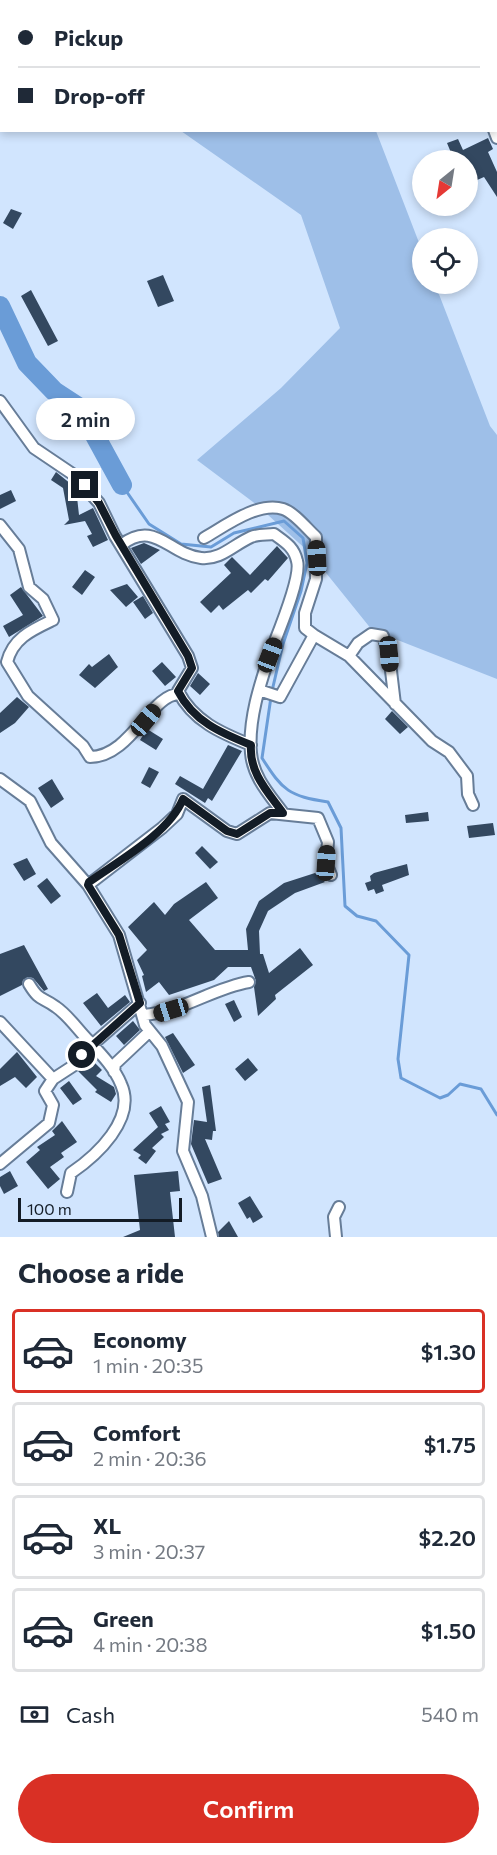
<!DOCTYPE html>
<html lang="en">
<head>
<meta charset="utf-8">
<style>
  :root { --surface:#fff; --page:#f2f2f3; --text:#1f2937; --muted:#747a83; --line:#e0e1e3; --accent:#d93025 }
  body { margin:0; font-family:Commissioner,sans-serif; background:var(--page); color:var(--text); height:100vh; display:flex; flex-direction:column; font-size:22px; white-space:nowrap }
  * { box-sizing:border-box; margin:0 }
  p { font-size:20px; color:var(--muted) }
  .icon { flex:none; width:33px; height:33px; fill:none; stroke:currentColor; stroke-width:2; stroke-linecap:round; stroke-linejoin:round }
  .map { position:relative; height:1237px; overflow:hidden }
  .panel { display:flex; flex-direction:column; background:var(--surface); flex:1 }
  .panel>* { flex:none }
  .banner { position:absolute; left:0px; top:0px; width:498px; height:132px; box-shadow:0 3px 9px #0003; display:grid; align-content:center; height:132px; padding:0 18px; background:var(--surface) }
  .needle { width:39px; rotate:210deg }
  .controls { position:absolute; left:412px; top:150px; display:grid; gap:12px }
  .controls a { display:grid; place-items:center; width:66px; height:66px; border-radius:50%; background:var(--surface); box-shadow:0 3px 9px #0003; font-size:30px }
  .scale { position:absolute; left:18px; bottom:15px; width:164px; box-sizing:border-box; padding-left:6px; border:3px solid #131c26; border-top:0; font-size:16px; line-height:21px; white-space:nowrap; color:#131c26; -webkit-text-stroke:4px #d1e5fe; paint-order:stroke }
  .end { position:absolute; width:27px; height:27px; margin:-14px; border:8px solid #131c26; background:#fff; box-shadow:0 0 0 3px #fff }
  .from { border-radius:50% }
  .bubble { position:absolute; height:42px; border-radius:21px; background:var(--surface); box-shadow:0 3px 9px #0003; font-size:20px; font-weight:600; line-height:42px; text-align:center }
  .car { position:absolute; width:18px; height:36px; margin:-18px -9px; border-radius:8px; box-shadow:0 0 4px 2px #0007; background:linear-gradient(#222 24%,#8ab4d8 0 40%,#222 0 76%,#8ab4d8 0 86%,#222 0) }
  .banner b { display:flex; align-items:center; gap:21px; height:57px; font-size:22px }
  .banner b+b { border-top:2px solid var(--line) }
  .banner i { width:15px; height:15px; background:var(--text) }
  ul { padding:0; list-style:none }
  li { display:flex; align-items:center; gap:18px; height:84px; margin:0 12px 9px; padding:0 6px; border:3px solid var(--line); border-radius:6px }
  li div { flex:1 }
  li b { display:block; font-size:22px }
  li em { font-style:normal; font-weight:600 }
  li.selected { border-color:var(--accent) }
  li>.icon { width:54px; height:54px; stroke-width:1.5 }
  h2 { padding:0 18px; font-size:27px; line-height:72px }
  .pay { display:flex; align-items:center; gap:15px; height:66px; padding:0 18px; font-size:22px }
  .pay p { margin-inline-start:auto }
  .button { display:flex; gap:12px; margin-top:auto; padding:12px 18px }
  .button a { flex:1; height:69px; border-radius:36px; background:var(--accent); color:#fff; font-size:24px; font-weight:600; line-height:69px; text-align:center }
  .map>svg:first-child { display:block }
  .green { fill:#9ebfe8 }
  .lines { fill:none; stroke-linecap:round; stroke-linejoin:round }
  .stream { stroke:#6a9cd7; stroke-width:3 }
  .river { stroke:#6a9cd7; stroke-width:20 }
  .building { fill:#334860 }
  .minor-casing { stroke:#677d98; stroke-width:14 }
  .minor { stroke:#fff; stroke-width:10 }
  .route { stroke:#131c26; stroke-width:8 }
</style>
</head>
<body>
<div class="map">
<svg width="497" height="1237" viewBox="0 0 497 1237">
  <rect width="100%" height="100%" fill="#d1e5fe"/>
  <path class="green" d="M181 131H376L423 253V284H435L490 426 497 435V679L372 630 310 553 257 505 197 460 281 388 340 328 301 215Z"/>
  <g class="lines">
    <path class="stream" d="M122 485 149 524 181 544 211 547 234 533 284 521 303 538 307 563 301 591 283 644 272 691
      M271 697 262 758C283 791 289 796 328 802L341 828 345 906 357 916 376 921 409 955 398 1059 401 1078 440 1098 448 1095 460 1084 481 1089 497 1115"/>
    <path class="river" d="M0 306 27 363 54 391 80 408 122 485"/>
  </g>
  <path class="building" d="M488 138 493 149 488 152 497 172V197L484 177 468 184V160H454L447 143 458 139 463 150Z
    M11 209 22 213 13 229 3 223Z
    M163 275 174 301 158 307 147 281Z
    M31 290 58 341 48 346 21 296Z
    M56 472 76 488 79 515 93 508 108 540 93 547 87 536 92 534 85 521 64 525 69 520 63 488 51 480Z
    M11 490 16 501 0 509V495Z
    M144 543 160 550 141 564 131 548Z
    M277 546 288 558 268 581 265 579 251 593 248 590 223 610 219 605 211 613 200 602 231 573 224 565 232 557 250 575Z
    M85 570 95 577 82 595 72 587Z
    M127 584 138 597 126 607 110 590Z
    M21 587 43 616 9 637 3 626 23 615 10 595Z
    M143 596 153 613 145 619 133 602Z
    M109 654 118 667 95 688 79 675 89 664 92 667Z
    M162 662 176 677 165 686 152 671Z
    M198 673 210 684 200 695 190 686Z
    M17 697 29 707 15 723 0 733V713Z
    M392 711 408 727 400 734 385 719Z
    M147 729 163 739 156 750 140 740Z
    M228 745 242 751 212 801 208 798 205 803 175 784 180 776 203 789Z
    M149 767 159 772 150 788 141 783Z
    M52 779 64 799 51 808 38 788Z
    M428 812 429 821 406 823 405 815Z
    M493 823 495 835 469 838 467 826Z
    M202 846 218 862 210 869 195 853Z
    M27 858 36 874 24 881 13 864Z
    M407 864 409 875 382 885 384 891 376 894 374 889 368 891 365 883 371 881 370 876 374 873Z
    M315 873 325 882 295 893 268 911 259 931 260 954H263L269 973 300 948 313 965 275 995 276 999 258 1016 254 987 256 981 251 967H228L214 980 169 995 159 982 146 992 142 976 144 975 137 960 147 950 128 927 154 902 165 915 174 904 206 882 218 898 189 920 215 950H248L246 929 259 901 284 883Z
    M47 878 61 896 51 904 37 886Z
    M24 945 48 989 44 991 33 978 28 977 23 980 22 985 0 996V954Z
    M97 993 108 1008 125 995 130 1002 101 1026 83 1003Z
    M234 1000 242 1017 234 1022 225 1004Z
    M133 1021 140 1030 124 1045 116 1036Z
    M173 1033 195 1065 183 1073 165 1037Z
    M17 1052 37 1077 26 1088 15 1077 0 1086V1069Z
    M90 1058 102 1070 96 1076 114 1087 116 1094 111 1102 95 1092 97 1090 78 1071Z
    M248 1058 258 1070 245 1081 235 1069Z
    M69 1081 82 1099 73 1105 60 1088Z
    M210 1085 216 1131H213L212 1140 205 1139 222 1179 208 1184 191 1144 194 1120 207 1122 202 1087Z
    M161 1106 170 1122 165 1124 169 1130 161 1134 164 1137 152 1148 156 1151 146 1164 138 1158 141 1155 133 1150 158 1127 149 1113Z
    M62 1121 77 1142 61 1153 64 1157 50 1167 60 1179 48 1189 26 1162 40 1150 37 1147 55 1135 52 1131Z
    M10 1171 18 1186 4 1194 0 1186V1177Z
    M178 1171 180 1191 170 1192 175 1237H123L140 1230 134 1175Z
    M250 1196 263 1217 253 1223 250 1217 247 1219 238 1203Z
    M229 1221 238 1237H219L218 1232Z"/>
  <g class="lines">
    <g class="minor-casing">
      <path id="minor" d="M405 0 407 2
        M496 11 497 10
        M494 130 497 138
        M0 401 34 448 74 475 99 503 115 536 188 656 192 668 178 691C193 721 221 733 251 745
        M0 525 19 549 29 587 43 599 53 620C32 630 13 638 7 662L28 696 83 746 90 757C131 757 151 693 180 694
        M204 538C225 526 258 501 283 509 295 513 307 529 316 537V579L305 613V628L314 635
        M121 545C155 519 168 554 201 558 221 560 233 545 251 537 258 534 267 535 274 534 285 542 294 547 297 561 302 578 277 635 270 654 260 684 248 720 251 753 253 777 269 794 283 813
        M349 656 358 643 371 634 383 636 389 654 395 704
        M259 690 280 697 314 635 349 656 432 741 449 752 467 776 468 794 473 805
        M0 779 30 801 51 843 88 885 119 935 145 1025 162 1046 188 1102 183 1151 202 1196 212 1237
        M88 885 162 828 177 814 183 799 227 831 237 834 270 813 318 818 328 842 326 863 331 875
        M29 984C40 1002 41 996 56 1007 68 1015 78 1030 88 1040 100 1053 114 1067 121 1084 137 1119 96 1156 71 1173L67 1192
        M143 1015C182 1012 213 988 249 982
        M0 1022 53 1079
        M114 1072 115 1064 150 1031
        M0 1164 49 1123 53 1105 45 1091 53 1079 73 1066 92 1045 140 1003
        M336 1237 334 1217 339 1207"/>
    </g>
    <use href="#minor" class="minor"/>
  </g>
  <g class="lines">
    <path class="route" d="M82 1055 140 1003 119 935 88 885 89 882C120 860 169 833 183 799L227 831 237 834 270 813H283C268 792 249 773 251 745 221 733 193 721 178 691L192 668 188 656 116 536 99 503 85 485"/>
  </g>
</svg>
<div class="controls">
<a><svg class="needle" viewBox="-14 -14 28 28"><path d="M0-13l5 13h-10z" fill="#e53935"/><path d="M0 13l5-13h-10z" fill="#747a83"/></svg></a>
<a><svg class="icon" aria-label="locate" viewBox="0 0 24 24"><circle cx="12" cy="12" r="6"/><path d="M12 2v4M12 18v4M2 12h4M18 12h4"/></svg></a>
</div>
<div class="scale">100 m</div>
<i class="end from" style="left:82px;top:1055px"></i>
<i class="end" style="left:85px;top:485px"></i>
<div class="bubble" style="left:36px;top:398px;width:99px">2 min</div>
<i class="car" style="left:317px;top:558px;rotate:357deg"></i>
<i class="car" style="left:389px;top:654px;rotate:175deg"></i>
<i class="car" style="left:270px;top:655px;rotate:21deg"></i>
<i class="car" style="left:146px;top:720px;rotate:40deg"></i>
<i class="car" style="left:326px;top:863px;rotate:4deg"></i>
<i class="car" style="left:171px;top:1010px;rotate:253deg"></i>
<div class="banner">
<b><i class="from"></i>Pickup</b>
<b><i></i>Drop-off</b>
</div>
</div>
<section class="panel">
<h2>Choose a ride</h2>
<ul>
<li class="selected"><svg class="icon" aria-label="car" viewBox="0 0 24 24"><path d="M5 17H2v-5l4-1 3-4h7l3 4 3 1v5h-3M9 17h6M6 11h13"/><circle cx="7" cy="17" r="2"/><circle cx="17" cy="17" r="2"/></svg><div><b>Economy</b><p>1 min · 20:35</p></div><em>$1.30</em></li>
<li><svg class="icon" aria-label="car" viewBox="0 0 24 24"><path d="M5 17H2v-5l4-1 3-4h7l3 4 3 1v5h-3M9 17h6M6 11h13"/><circle cx="7" cy="17" r="2"/><circle cx="17" cy="17" r="2"/></svg><div><b>Comfort</b><p>2 min · 20:36</p></div><em>$1.75</em></li>
<li><svg class="icon" aria-label="car" viewBox="0 0 24 24"><path d="M5 17H2v-5l4-1 3-4h7l3 4 3 1v5h-3M9 17h6M6 11h13"/><circle cx="7" cy="17" r="2"/><circle cx="17" cy="17" r="2"/></svg><div><b>XL</b><p>3 min · 20:37</p></div><em>$2.20</em></li>
<li><svg class="icon" aria-label="car" viewBox="0 0 24 24"><path d="M5 17H2v-5l4-1 3-4h7l3 4 3 1v5h-3M9 17h6M6 11h13"/><circle cx="7" cy="17" r="2"/><circle cx="17" cy="17" r="2"/></svg><div><b>Green</b><p>4 min · 20:38</p></div><em>$1.50</em></li>
</ul>
<div class="pay"><svg class="icon" aria-label="cash" viewBox="0 0 24 24"><path d="M3 7h18v10H3z"/><circle cx="12" cy="12" r="2"/></svg>Cash<p>540 m</p></div>
<div class="button"><a>Confirm</a></div>
</section>
</body>
</html>
